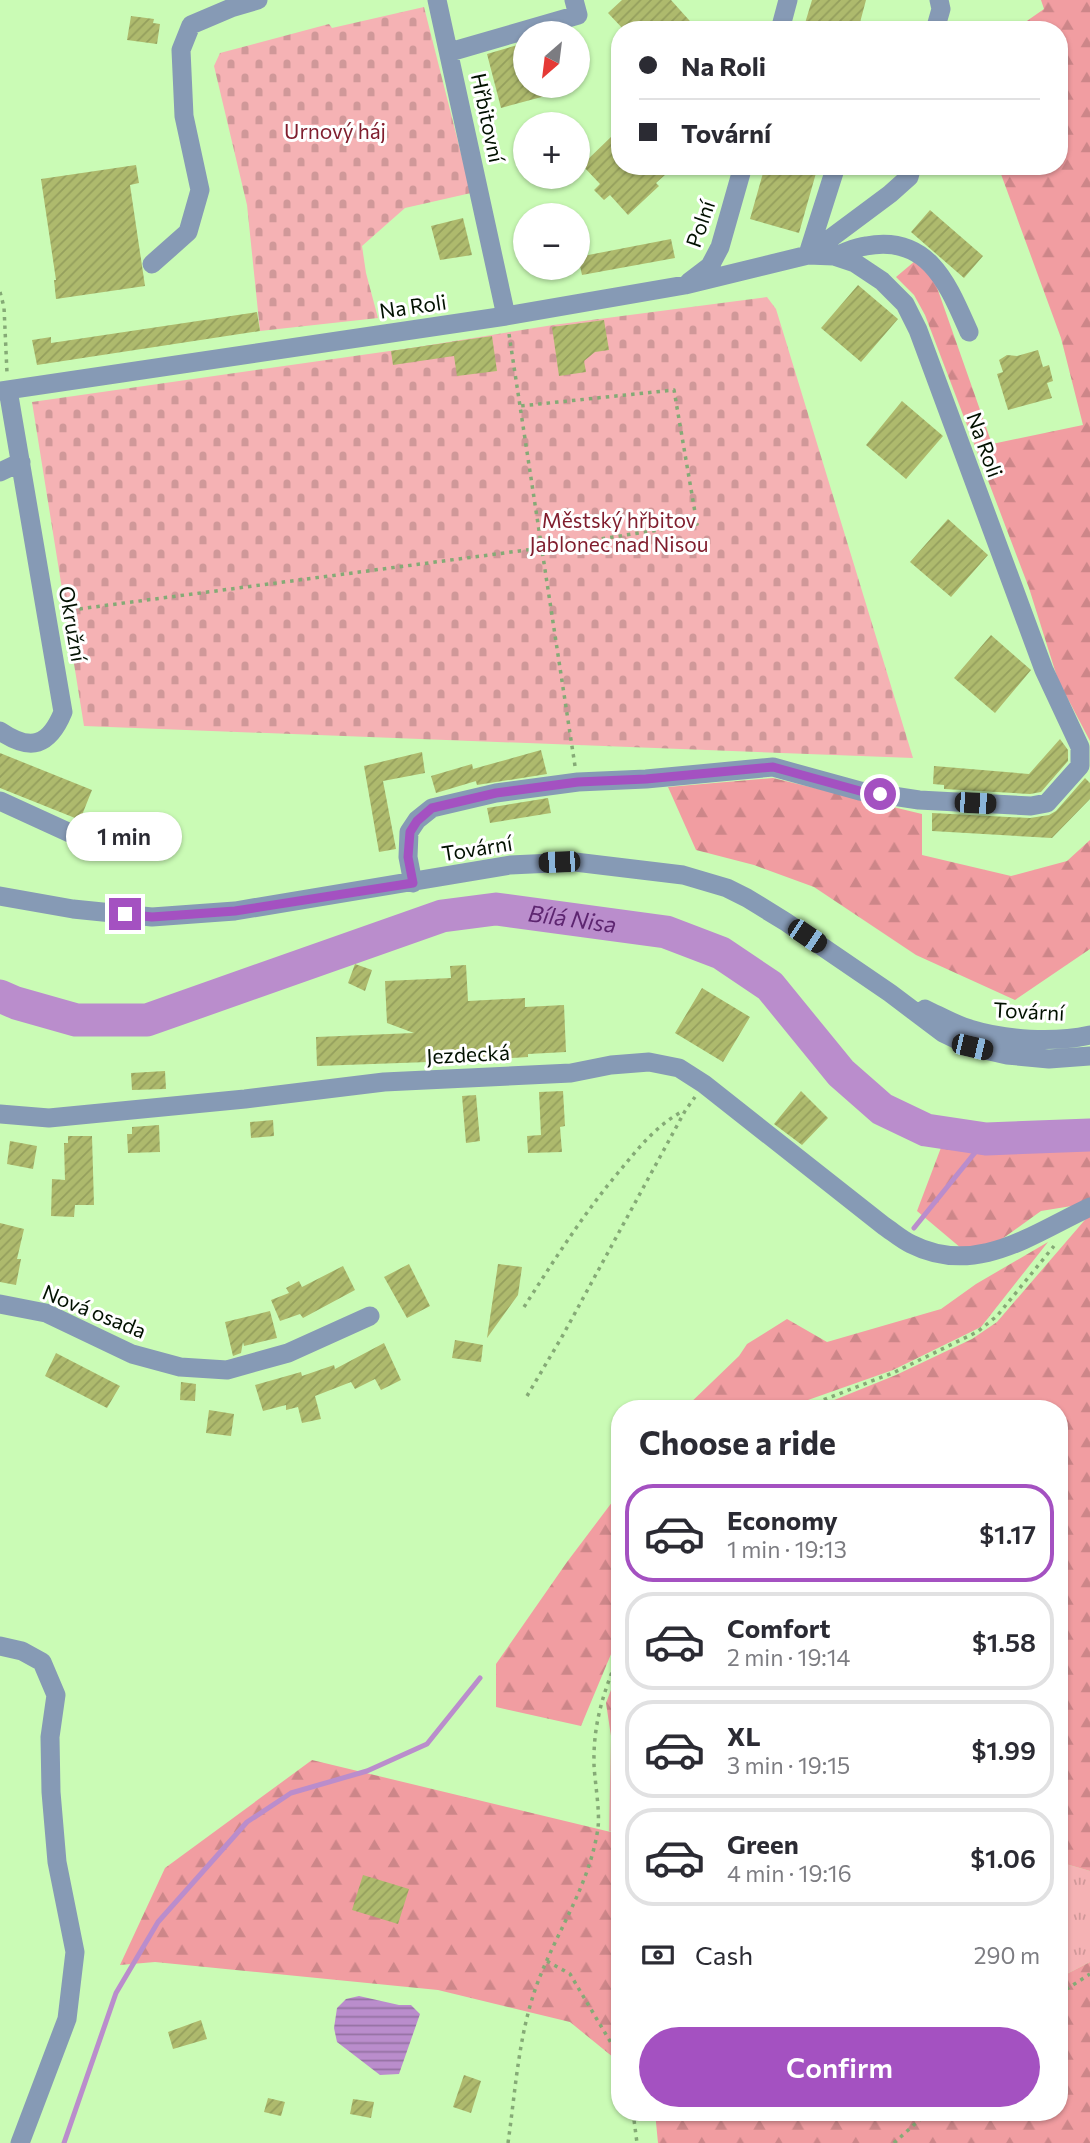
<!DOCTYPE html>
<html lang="en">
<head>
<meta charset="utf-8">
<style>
  :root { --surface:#fff; --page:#f7f7f7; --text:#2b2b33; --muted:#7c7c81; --line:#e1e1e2; --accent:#a451c1 }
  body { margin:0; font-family:Commissioner,sans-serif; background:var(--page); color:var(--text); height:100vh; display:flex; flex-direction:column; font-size:26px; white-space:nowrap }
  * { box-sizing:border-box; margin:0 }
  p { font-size:23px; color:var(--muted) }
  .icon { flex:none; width:38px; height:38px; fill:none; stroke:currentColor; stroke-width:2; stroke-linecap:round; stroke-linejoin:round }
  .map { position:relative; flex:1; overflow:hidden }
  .details { position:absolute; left:611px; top:1400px; width:457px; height:721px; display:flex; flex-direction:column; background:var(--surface); border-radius:28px; box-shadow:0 2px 5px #0004 }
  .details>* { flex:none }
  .hud { position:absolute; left:611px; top:21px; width:457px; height:154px; border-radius:28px; box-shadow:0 2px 5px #0004; display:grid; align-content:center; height:154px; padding:0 28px; background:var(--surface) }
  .needle { width:46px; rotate:208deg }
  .controls { position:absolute; left:513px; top:21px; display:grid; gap:14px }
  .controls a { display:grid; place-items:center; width:77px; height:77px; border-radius:50%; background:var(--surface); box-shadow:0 2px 5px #0004; font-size:35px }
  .end { position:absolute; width:32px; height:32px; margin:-16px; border:9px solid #a451c1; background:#fff; box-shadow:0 0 0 4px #fff }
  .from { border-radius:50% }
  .bubble { position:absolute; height:49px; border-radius:24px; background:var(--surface); box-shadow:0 2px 5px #0004; font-size:23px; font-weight:600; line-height:49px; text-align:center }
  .car { position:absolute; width:21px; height:42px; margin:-21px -10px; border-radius:9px; box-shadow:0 0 5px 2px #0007; background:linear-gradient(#222 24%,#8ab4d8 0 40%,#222 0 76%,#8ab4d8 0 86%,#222 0) }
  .hud b { display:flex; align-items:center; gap:24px; height:66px; font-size:26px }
  .hud b+b { border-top:2px solid var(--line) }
  .hud i { width:18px; height:18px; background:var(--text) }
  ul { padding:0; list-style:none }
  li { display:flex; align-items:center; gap:21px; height:98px; margin:0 14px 10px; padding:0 14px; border:4px solid var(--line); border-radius:28px }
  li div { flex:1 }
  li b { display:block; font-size:26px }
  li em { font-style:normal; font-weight:600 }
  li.active { border-color:var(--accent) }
  li>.icon { width:63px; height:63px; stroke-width:1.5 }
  h2 { padding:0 28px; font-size:32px; line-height:84px }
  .pay { display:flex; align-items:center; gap:18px; height:77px; padding:0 28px; font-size:26px }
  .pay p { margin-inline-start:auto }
  .action { display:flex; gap:14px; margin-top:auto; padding:14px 28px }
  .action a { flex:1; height:80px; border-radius:42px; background:var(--accent); color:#fff; font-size:28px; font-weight:600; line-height:80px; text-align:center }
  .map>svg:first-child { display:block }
  .grass { fill:url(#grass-tufts) }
  .forest { fill:url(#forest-firs) }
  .cemetery { fill:url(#cemetery-stones) }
  .water { fill:url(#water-rules) }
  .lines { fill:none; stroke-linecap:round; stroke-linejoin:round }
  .stream { stroke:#ba8dcc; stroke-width:5 }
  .river { stroke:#ba8dcc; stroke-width:33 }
  .building { fill:url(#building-hatch) }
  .path { stroke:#85aa76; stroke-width:3.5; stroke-dasharray:3.5 5; stroke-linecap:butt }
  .minor { stroke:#869ab5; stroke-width:19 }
  .route { stroke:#a451c1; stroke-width:9 }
  .labels { text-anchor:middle; stroke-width:6; stroke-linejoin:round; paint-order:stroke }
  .street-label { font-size:21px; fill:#021100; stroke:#fff }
  .park-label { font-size:21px; fill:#801e2e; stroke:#fff }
  .water-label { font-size:23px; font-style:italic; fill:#5d2570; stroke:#fff }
</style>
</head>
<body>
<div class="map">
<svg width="1090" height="2143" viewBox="0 0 1090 2143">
  <defs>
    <pattern id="grass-tufts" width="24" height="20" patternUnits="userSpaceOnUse" patternTransform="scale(1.75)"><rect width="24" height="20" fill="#f5b2b4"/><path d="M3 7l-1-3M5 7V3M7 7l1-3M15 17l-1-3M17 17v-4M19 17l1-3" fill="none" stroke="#d09899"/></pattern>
    <pattern id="forest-firs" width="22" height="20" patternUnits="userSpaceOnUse" patternTransform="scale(1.75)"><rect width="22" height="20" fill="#f19da1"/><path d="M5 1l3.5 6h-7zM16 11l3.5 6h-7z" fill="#cd8689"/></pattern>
    <pattern id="cemetery-stones" width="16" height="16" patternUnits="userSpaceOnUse" patternTransform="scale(1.75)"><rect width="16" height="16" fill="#f5b2b4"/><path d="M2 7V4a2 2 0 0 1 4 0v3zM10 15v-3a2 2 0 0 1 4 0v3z" fill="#d09899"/></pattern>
    <pattern id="water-rules" width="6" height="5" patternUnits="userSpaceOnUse" patternTransform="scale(1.75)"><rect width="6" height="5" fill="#ba8dcc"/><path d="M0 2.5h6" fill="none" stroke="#9572a3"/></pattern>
    <pattern id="building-hatch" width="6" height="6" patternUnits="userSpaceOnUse" patternTransform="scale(1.75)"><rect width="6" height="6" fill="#aeba6d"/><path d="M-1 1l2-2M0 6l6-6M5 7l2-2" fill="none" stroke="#949f5d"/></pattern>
  </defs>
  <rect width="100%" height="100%" fill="#cafbb5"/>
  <path class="grass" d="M611 1736 619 1738V1834L609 1831Z
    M1059 1862 1090 1871V1962L1059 1978Z"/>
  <path class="forest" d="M1041 0H1090V741L1058 680 1029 588 925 315 914 295 896 277 915 261 933 276 992 444 1083 425 1061 338 998 166H1059V30H1014L1044 9Z
    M773 778 922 814V855L1011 876 1067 861 1090 840V949L1015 1000 916 955 814 887 754 865 696 850 668 787Z
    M1090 1143V1203L1041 1211 974 1259 917 1211 942 1145 1000 1150 1027 1145 1053 1147Z
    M1090 1214V1871L1059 1862V1409H812L896 1375 972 1339 997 1322Z
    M1048 1242 981 1327 893 1370 808 1400 792 1409H684L739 1356 747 1344 787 1319 827 1342 941 1309 976 1284Z
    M619 1493V1635L581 1726 496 1707V1664L567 1562Z
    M619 1669V1738L611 1736 606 1703Z
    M312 1760 619 1834V2062L570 2022 438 1990 155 1962 120 1965 165 1868Z
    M1090 1962V2143H658L655 2112H1059V1978Z"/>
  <path class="cemetery" d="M424 7 471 193 405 208 362 246 366 273 378 318 260 331 247 205 214 66 220 53 329 24 332 28Z
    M767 297 776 309 913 758 84 726 32 402 418 347 553 325Z"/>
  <path class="water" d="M359 1996 399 2005H411L420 2014 399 2074 380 2075 337 2042 334 2028 337 2008 346 1999Z"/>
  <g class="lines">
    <path class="stream" d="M914 1228 986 1139
      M64 2143 116 1993 158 1922 247 1822 291 1793 367 1771 427 1744 480 1678"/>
    <path class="river" id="s1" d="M0 996 16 1003 76 1020H147L442 916 496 909 666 932 721 953 770 986 841 1073 882 1109 926 1130 986 1139 1090 1135"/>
  </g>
  <path class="building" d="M622 0H671L698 30H624L608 13Z
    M812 0H866L858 30H803Z
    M131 16 154 19 153 23 160 24 157 44 127 40Z
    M521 44 525 59V86H564V91L501 108 487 54Z
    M612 136 620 143V166H659L666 174 656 183 659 186 628 215 610 195 604 200 594 190 600 184 582 165Z
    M136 165 139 183 130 185 145 286 56 299 54 280H56L41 179Z
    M765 166H818L799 233 750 219Z
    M930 210 983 256 964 278 911 232Z
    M463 218 472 255 440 260 431 226Z
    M671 239 675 258 582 275 578 257Z
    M858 285 898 319 861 362 821 328Z
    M257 312 260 331 37 365 32 340 51 337V343Z
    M604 320 609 350 595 352 584 361 586 372 559 376 552 327Z
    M492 336 497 371 457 376 454 356 393 365 391 351Z
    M1038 350 1043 367 1049 365 1053 381 1047 383 1052 398 1008 410 997 374 1003 372 999 360 1007 355 1017 356Z
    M902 401 943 436 906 479 866 445Z
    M948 519 988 555 951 597 910 562Z
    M991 635 1031 670 995 713 954 678Z
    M1060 739 1068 750V761L1041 792 1030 794 944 789V785L933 784 934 766 1029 774Z
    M541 750 547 774 477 785 475 778 476 781 436 793 431 776 472 764 473 769Z
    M422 752 425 773 383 781 396 849 379 852 364 766Z
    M0 753 92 790 80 820 0 788Z
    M1085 778 1090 783V799L1052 838 932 831V813L1030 818 1049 815 1056 811Z
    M548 798 551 813 490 823 487 808Z
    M355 964 372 970 365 991 348 983Z
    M466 965 468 1001 525 998V1007L564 1005 566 1052 528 1054V1057L484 1060 317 1066 316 1037 414 1033 387 1023 385 981 451 978 450 966Z
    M702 988 750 1017 723 1062 675 1033Z
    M165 1071 166 1089 132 1090 131 1073Z
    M563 1091 565 1126 560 1127 562 1152 528 1153 527 1136 541 1135 539 1092Z
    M801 1091 828 1118 802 1145 774 1124Z
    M476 1095 480 1141 466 1143 462 1096Z
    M273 1120 274 1136 251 1138 250 1122Z
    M159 1125 160 1152 128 1153 127 1134H132V1127Z
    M68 1136H92L94 1205H75L74 1217 51 1216 52 1179 65 1180 64 1143H68Z
    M10 1141 37 1146 33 1169 7 1164Z
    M0 1223 24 1229 17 1259H21L16 1285 0 1282Z
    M409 1264 430 1306 407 1318 384 1277Z
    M498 1264 522 1267 518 1295 487 1338Z
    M343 1266 355 1290 303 1318 300 1314 280 1321 271 1300 289 1293 286 1288 299 1281 302 1287Z
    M270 1311 277 1338 244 1346 243 1342 241 1353 233 1356 225 1322Z
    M455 1340 483 1345 481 1362 452 1358Z
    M384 1343 401 1380 381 1390 375 1379 355 1389 351 1382 315 1396 321 1419 302 1423 298 1407 286 1410V1405L263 1411 255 1385 301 1372 302 1376 334 1365 335 1369Z
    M56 1353 120 1386 107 1408 45 1376Z
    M181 1382 196 1384 195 1401 180 1400Z
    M209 1410 234 1414 231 1436 206 1433Z
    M363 1875 409 1889 398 1924 352 1910Z
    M201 2020 207 2039 173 2049 168 2032Z
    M464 2075 481 2081 471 2113 453 2107Z
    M268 2098 285 2102 281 2116 264 2112Z
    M353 2099 374 2102 371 2118 350 2114Z"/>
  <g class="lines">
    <path class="path" d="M0 292 4 307 7 373
      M509 334 575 766
      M71 610 542 548 697 524 674 390 520 406
      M524 1307C553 1262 582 1216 617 1174 637 1150 655 1126 683 1111
      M527 1396 563 1335 685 1111 695 1097
      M800 1409 895 1372 977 1332 997 1316 1054 1246
      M547 1961 570 1974 620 2058
      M1059 1994 1090 1974
      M633 2112 637 2143
      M508 2143C515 2094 518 2043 533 1996 551 1939 589 1890 598 1828 600 1810 595 1784 594 1765 593 1722 604 1691 620 1652
      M894 2143 928 2112"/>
    <path class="minor" d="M437 0 506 316
      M780 30 788 0
      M935 30 941 9 939 0
      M450 52 578 15 574 0
      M808 254 836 166
      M808 255 890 194 909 177 912 166
      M834 256C845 253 855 247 866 246 929 234 948 285 969 332
      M152 264 188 232 200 190 184 116 181 50 191 25 231 8 258 0
      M689 282 710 266 720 247 743 166
      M0 391 506 316 685 285 808 255 834 256 855 263 882 281 905 304 918 330 1044 670 1080 747V766L1047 803 1031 806 919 800 860 791 773 767 646 779 578 782 496 793 432 808 417 820 409 832 408 857 413 883
      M0 472 21 462
      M0 731C31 752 49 746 63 712L8 390
      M0 801 70 833
      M0 896 73 909 152 917 235 911 510 865 575 862 683 875 727 888 747 898 786 922 890 993 943 1033 972 1047 1007 1055 1049 1059 1090 1056
      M925 1009C940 1016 955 1025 970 1029 1006 1040 1053 1043 1090 1035
      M0 1114 49 1118 245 1099 384 1082 571 1073 611 1065 649 1062 679 1068 704 1084 884 1226C893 1232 902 1240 911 1244 976 1277 1032 1234 1090 1207
      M0 1304 46 1313 132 1354 180 1367 227 1370 288 1353 370 1316
      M0 1646 22 1651 42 1662 56 1695 50 1737 51 1792 57 1862 75 1952 67 2019 20 2143"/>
  </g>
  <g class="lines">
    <path class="route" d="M125 914 152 917 235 911 413 883 408 857 410 832 417 821 432 808 496 793 578 782 646 779 773 767 860 791 880 794"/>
  </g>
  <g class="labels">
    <g class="street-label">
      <text transform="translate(487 118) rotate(78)" y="7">Hřbitovní</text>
      <text transform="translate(701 224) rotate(-71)" y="7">Polní</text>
      <text transform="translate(413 307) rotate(-8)" y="7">Na Roli</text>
      <text transform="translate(984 445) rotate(70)" y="7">Na Roli</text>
      <text transform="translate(72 624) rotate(80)" y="7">Okružní</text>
      <text transform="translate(477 849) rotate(-9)" y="7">Tovární</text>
      <text transform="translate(1029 1012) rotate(3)" y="7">Tovární</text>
      <text transform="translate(468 1055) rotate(-3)" y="7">Jezdecká</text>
      <text transform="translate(94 1312) rotate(22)" y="7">Nová osada</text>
    </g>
    <g class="park-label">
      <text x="335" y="139">Urnový háj</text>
      <text x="619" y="528">Městský hřbitov<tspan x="619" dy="24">Jablonec nad Nisou</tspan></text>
    </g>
    <g class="water-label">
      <text dy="8" stroke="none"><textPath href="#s1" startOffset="595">Bílá Nisa</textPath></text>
    </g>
  </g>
</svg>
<div class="controls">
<a><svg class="needle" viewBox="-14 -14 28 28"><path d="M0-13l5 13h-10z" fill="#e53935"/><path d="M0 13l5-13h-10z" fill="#7c7c81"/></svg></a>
<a>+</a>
<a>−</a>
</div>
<i class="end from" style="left:880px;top:794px"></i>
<i class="end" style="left:125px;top:914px"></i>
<div class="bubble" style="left:66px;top:812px;width:116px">1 min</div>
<i class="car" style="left:975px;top:803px;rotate:93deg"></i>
<i class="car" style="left:559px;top:862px;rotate:268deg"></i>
<i class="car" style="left:807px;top:936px;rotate:124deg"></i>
<i class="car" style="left:972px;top:1047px;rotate:103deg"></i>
<div class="hud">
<b><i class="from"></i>Na Roli</b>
<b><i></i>Tovární</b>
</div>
<section class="details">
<h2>Choose a ride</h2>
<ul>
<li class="active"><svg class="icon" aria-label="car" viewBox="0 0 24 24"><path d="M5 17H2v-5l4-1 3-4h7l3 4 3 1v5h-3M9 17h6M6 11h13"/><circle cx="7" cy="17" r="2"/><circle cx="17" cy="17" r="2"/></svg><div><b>Economy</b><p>1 min · 19:13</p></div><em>$1.17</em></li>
<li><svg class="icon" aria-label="car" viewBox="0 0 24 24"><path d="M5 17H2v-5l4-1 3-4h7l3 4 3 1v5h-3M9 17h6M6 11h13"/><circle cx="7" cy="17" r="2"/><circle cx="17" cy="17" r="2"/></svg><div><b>Comfort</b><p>2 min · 19:14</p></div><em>$1.58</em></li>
<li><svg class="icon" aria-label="car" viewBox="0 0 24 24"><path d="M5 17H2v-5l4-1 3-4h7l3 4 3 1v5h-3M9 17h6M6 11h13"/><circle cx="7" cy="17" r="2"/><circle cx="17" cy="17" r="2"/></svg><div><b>XL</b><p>3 min · 19:15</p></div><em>$1.99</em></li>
<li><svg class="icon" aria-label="car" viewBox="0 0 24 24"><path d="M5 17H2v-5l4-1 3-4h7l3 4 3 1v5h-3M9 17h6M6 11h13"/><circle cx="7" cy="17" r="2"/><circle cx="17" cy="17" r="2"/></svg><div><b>Green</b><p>4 min · 19:16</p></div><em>$1.06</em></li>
</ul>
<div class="pay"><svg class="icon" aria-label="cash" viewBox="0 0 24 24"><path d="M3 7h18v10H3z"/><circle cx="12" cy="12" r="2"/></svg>Cash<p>290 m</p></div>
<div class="action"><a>Confirm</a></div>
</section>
</div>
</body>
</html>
